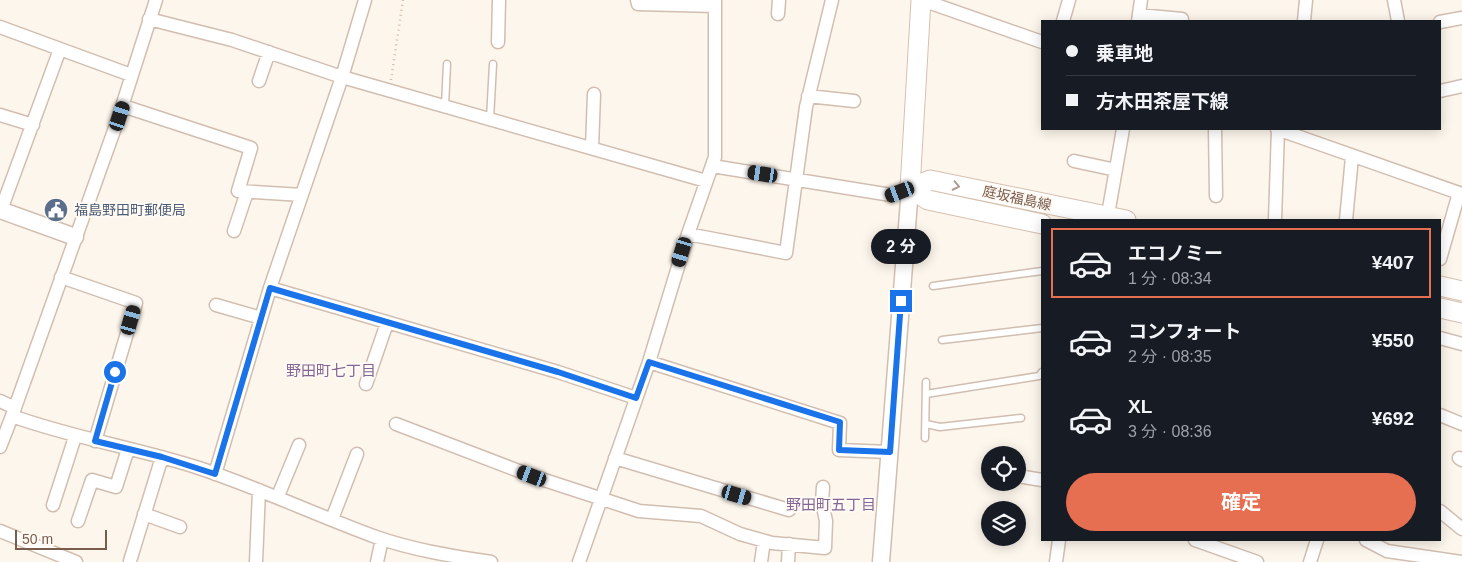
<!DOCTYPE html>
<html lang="ja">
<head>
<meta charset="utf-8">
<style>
  :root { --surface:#171b24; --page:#242831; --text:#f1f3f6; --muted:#9ea1a6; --line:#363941; --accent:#e76f51 }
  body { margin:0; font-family:Helvetica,"Noto Sans JP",sans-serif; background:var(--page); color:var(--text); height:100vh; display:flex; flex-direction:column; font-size:19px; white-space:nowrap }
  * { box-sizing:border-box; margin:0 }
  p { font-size:16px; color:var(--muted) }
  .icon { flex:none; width:28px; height:28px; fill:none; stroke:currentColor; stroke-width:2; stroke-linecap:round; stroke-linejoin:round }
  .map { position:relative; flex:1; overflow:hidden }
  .drawer { position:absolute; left:1041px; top:219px; width:400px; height:322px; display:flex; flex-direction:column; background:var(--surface); border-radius:0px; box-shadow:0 2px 12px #0003 }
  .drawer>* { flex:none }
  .guide { position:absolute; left:1041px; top:20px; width:400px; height:110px; border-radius:0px; box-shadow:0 2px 12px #0003; display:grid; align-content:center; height:110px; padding:0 25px; background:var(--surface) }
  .controls { position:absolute; left:981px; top:446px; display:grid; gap:10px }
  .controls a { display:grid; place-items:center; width:45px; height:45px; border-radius:50%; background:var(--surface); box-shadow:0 2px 12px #0003; font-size:25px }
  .scale { position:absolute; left:15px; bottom:12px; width:92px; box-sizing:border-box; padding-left:5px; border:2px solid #7a5c4d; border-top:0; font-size:14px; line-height:18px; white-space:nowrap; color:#7a5c4d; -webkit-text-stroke:4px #fffaf3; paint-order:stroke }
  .end { position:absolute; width:22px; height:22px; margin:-11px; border:6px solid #1a73e8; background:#fff; box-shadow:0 0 0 2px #fff }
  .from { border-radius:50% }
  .bubble { position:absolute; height:35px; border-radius:18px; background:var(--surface); box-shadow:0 2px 12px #0003; font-size:16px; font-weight:700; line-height:35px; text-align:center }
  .car { position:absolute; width:15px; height:30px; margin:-15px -8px; border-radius:6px; box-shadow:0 0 4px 1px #0007; background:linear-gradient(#222 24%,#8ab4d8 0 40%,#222 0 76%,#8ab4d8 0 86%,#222 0) }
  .guide b { display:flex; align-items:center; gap:18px; height:48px; font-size:19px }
  .guide b+b { border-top:1px solid var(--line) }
  .guide i { width:12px; height:12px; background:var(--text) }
  ul { padding:9px 0 0; list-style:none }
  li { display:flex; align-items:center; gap:15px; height:70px; margin:0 10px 8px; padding:0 15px; border:2px solid transparent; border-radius:0px }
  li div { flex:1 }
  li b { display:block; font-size:19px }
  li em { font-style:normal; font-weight:700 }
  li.active { border-color:var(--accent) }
  li>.icon { width:45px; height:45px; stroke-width:1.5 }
  .cta { display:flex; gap:10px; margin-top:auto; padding:10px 25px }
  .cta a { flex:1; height:58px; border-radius:30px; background:var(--accent); color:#fff; font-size:20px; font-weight:700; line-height:58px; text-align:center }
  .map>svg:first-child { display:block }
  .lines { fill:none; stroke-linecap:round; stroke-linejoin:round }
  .service-casing { stroke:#d1beb0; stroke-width:9 }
  .minor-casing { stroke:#d1beb0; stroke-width:15 }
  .tertiary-casing { stroke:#d1beb0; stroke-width:19 }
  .secondary-casing { stroke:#d6c0b0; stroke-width:21 }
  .path { stroke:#d9b8a5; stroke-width:2.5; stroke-dasharray:1 4; stroke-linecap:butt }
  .service { stroke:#fff; stroke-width:6 }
  .minor { stroke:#fff; stroke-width:12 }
  .tertiary { stroke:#fff; stroke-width:16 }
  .secondary { stroke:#fff; stroke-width:19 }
  .oneway { stroke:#af9d94 }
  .route { stroke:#1a73e8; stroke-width:6 }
  .labels { text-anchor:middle; stroke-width:4; stroke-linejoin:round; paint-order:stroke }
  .street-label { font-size:14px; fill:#7a5c4d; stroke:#fffaf3 }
  .service-label { font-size:14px; fill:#4e5e75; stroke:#fffaf3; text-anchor:start }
  .neighbourhood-label { font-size:15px; fill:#846695; stroke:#fffaf3 }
</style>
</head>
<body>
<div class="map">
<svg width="1462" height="562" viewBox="0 0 1462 562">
  <rect width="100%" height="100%" fill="#fdf6ec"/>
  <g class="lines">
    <g class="service-casing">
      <path id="service" d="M445 106 447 64
        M490 119 493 64
        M933 286 1042 271
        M942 340 1042 328
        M926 394 1039 376 1042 372
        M926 424 940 427 1021 418
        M925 438 926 382"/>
    </g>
    <g class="minor-casing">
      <path id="minor" d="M156 0 116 125 12 416C73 438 137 448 199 468 259 488 316 515 376 537 413 550 452 556 491 562
        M637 0 638 4 715 6
        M922 0 1042 42
        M1394 0 1398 21
        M778 14 779 0
        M1139 15 1182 19
        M149 19 232 40 342 77 706 181
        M1063 21 1069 0
        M1138 21 1141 0
        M1304 21 1306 0
        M1440 22 1462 18
        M0 27 131 75
        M498 42 499 0
        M259 81 269 52
        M1440 91 1462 86
        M808 96 854 101
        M123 106 251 148 238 191 302 195
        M0 115 33 125
        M1215 129 1216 196
        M1277 129 1462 194
        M592 148 594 94
        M1074 161 1116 170
        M712 166 891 195 910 188
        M1 210 60 49
        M1107 220 1123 129
        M1275 220 1278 129
        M1346 220 1352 157
        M234 231 247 192
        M688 234 786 253 806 107 832 0
        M1440 259 1459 193
        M61 277 136 303 95 441
        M270 288 558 372 636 398
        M216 305 261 318
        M1440 338 1462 344
        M649 362 840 423 839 450 890 452
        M366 384 387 323
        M0 401 15 408
        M1440 415 1462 424
        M396 424 532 476 639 511 701 516 740 534 772 543 825 548 826 521 822 502 823 487
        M0 447 12 416
        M615 458 789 510
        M1459 458 1462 460
        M215 474 270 288 342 77 365 0
        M1018 476 1042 480
        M278 496 299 445
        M53 505 75 437
        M1440 511 1462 529
        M144 514 180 527
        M332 519 357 454
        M78 521 92 480 116 487 128 449
        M0 531 76 562
        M1195 540 1257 562
        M1366 540 1387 551 1462 562
        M130 561 162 457
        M256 562 259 490
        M377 562 382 539
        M579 562 649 362 688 234 715 157V0
        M761 562 764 541
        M788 562 789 544
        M1056 562 1059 540
        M1310 562 1317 540"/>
    </g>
    <g class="tertiary-casing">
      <path id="tertiary" d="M0 210 75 237
        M881 562 910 188"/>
    </g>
    <g class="secondary-casing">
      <path id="secondary" d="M910 188 930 180 1126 220
        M910 188 921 0
        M910 188 928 200 1042 224
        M1440 286 1462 291
        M1440 308 1462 313"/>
    </g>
    <path class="path" d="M391 80 403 0"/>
    <use href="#service" class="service"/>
    <use href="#minor" class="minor"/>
    <use href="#tertiary" class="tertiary"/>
    <use href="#secondary" class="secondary"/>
  </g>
  <defs><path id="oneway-chevron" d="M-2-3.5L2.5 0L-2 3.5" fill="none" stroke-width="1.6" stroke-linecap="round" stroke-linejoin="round" transform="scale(1.25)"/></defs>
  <use class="oneway" href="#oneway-chevron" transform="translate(956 186) rotate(12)"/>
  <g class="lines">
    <path class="route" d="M115 372 95 441 162 457 215 474 270 288 558 372 636 398 649 362 840 422 839 450 890 452 901 301"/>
  </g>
  <defs>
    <g id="civic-disc" transform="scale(1.25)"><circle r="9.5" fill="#5c6f8a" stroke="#fffaf3"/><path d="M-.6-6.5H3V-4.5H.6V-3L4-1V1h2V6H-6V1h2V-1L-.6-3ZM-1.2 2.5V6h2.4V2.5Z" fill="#fff"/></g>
  </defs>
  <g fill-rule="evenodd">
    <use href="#civic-disc" x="56" y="210"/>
  </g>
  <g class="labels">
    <g class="street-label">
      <text transform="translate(1017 198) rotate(12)" y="5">庭坂福島線</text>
    </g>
    <g class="service-label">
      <text x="74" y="215">福島野田町郵便局</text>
    </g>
    <g class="neighbourhood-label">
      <text x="331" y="376">野田町七丁目</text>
      <text x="831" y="510">野田町五丁目</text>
    </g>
  </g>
</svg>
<div class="controls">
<a><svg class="icon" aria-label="locate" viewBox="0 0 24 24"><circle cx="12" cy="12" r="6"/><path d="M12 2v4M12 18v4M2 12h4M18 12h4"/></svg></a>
<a><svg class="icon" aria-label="layers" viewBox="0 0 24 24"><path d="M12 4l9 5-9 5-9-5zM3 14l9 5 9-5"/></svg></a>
</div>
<div class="scale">50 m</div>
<i class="end from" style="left:115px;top:372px"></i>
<i class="end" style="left:901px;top:301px"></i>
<div class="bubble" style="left:871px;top:229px;width:60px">2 分</div>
<i class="car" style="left:120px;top:116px;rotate:18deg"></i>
<i class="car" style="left:763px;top:174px;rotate:279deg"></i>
<i class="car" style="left:900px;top:192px;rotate:249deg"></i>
<i class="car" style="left:682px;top:252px;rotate:197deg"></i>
<i class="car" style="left:131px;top:320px;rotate:16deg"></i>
<i class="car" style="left:532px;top:476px;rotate:291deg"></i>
<i class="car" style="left:737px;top:495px;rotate:106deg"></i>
<div class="guide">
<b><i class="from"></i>乗車地</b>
<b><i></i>方木田茶屋下線</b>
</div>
<section class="drawer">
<ul>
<li class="active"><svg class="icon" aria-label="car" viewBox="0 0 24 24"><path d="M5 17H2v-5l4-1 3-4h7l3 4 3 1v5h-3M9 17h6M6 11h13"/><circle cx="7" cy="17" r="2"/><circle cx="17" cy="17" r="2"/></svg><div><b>エコノミー</b><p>1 分 · 08:34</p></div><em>¥407</em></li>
<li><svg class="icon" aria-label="car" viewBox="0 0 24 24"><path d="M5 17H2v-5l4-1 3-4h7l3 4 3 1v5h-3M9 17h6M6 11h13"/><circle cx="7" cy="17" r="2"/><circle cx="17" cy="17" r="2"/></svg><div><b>コンフォート</b><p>2 分 · 08:35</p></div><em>¥550</em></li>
<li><svg class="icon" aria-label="car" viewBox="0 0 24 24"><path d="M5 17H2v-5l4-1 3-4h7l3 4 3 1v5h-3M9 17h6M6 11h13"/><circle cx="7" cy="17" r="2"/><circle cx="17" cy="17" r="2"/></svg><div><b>XL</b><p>3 分 · 08:36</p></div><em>¥692</em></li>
</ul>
<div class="cta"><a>確定</a></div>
</section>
</div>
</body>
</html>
